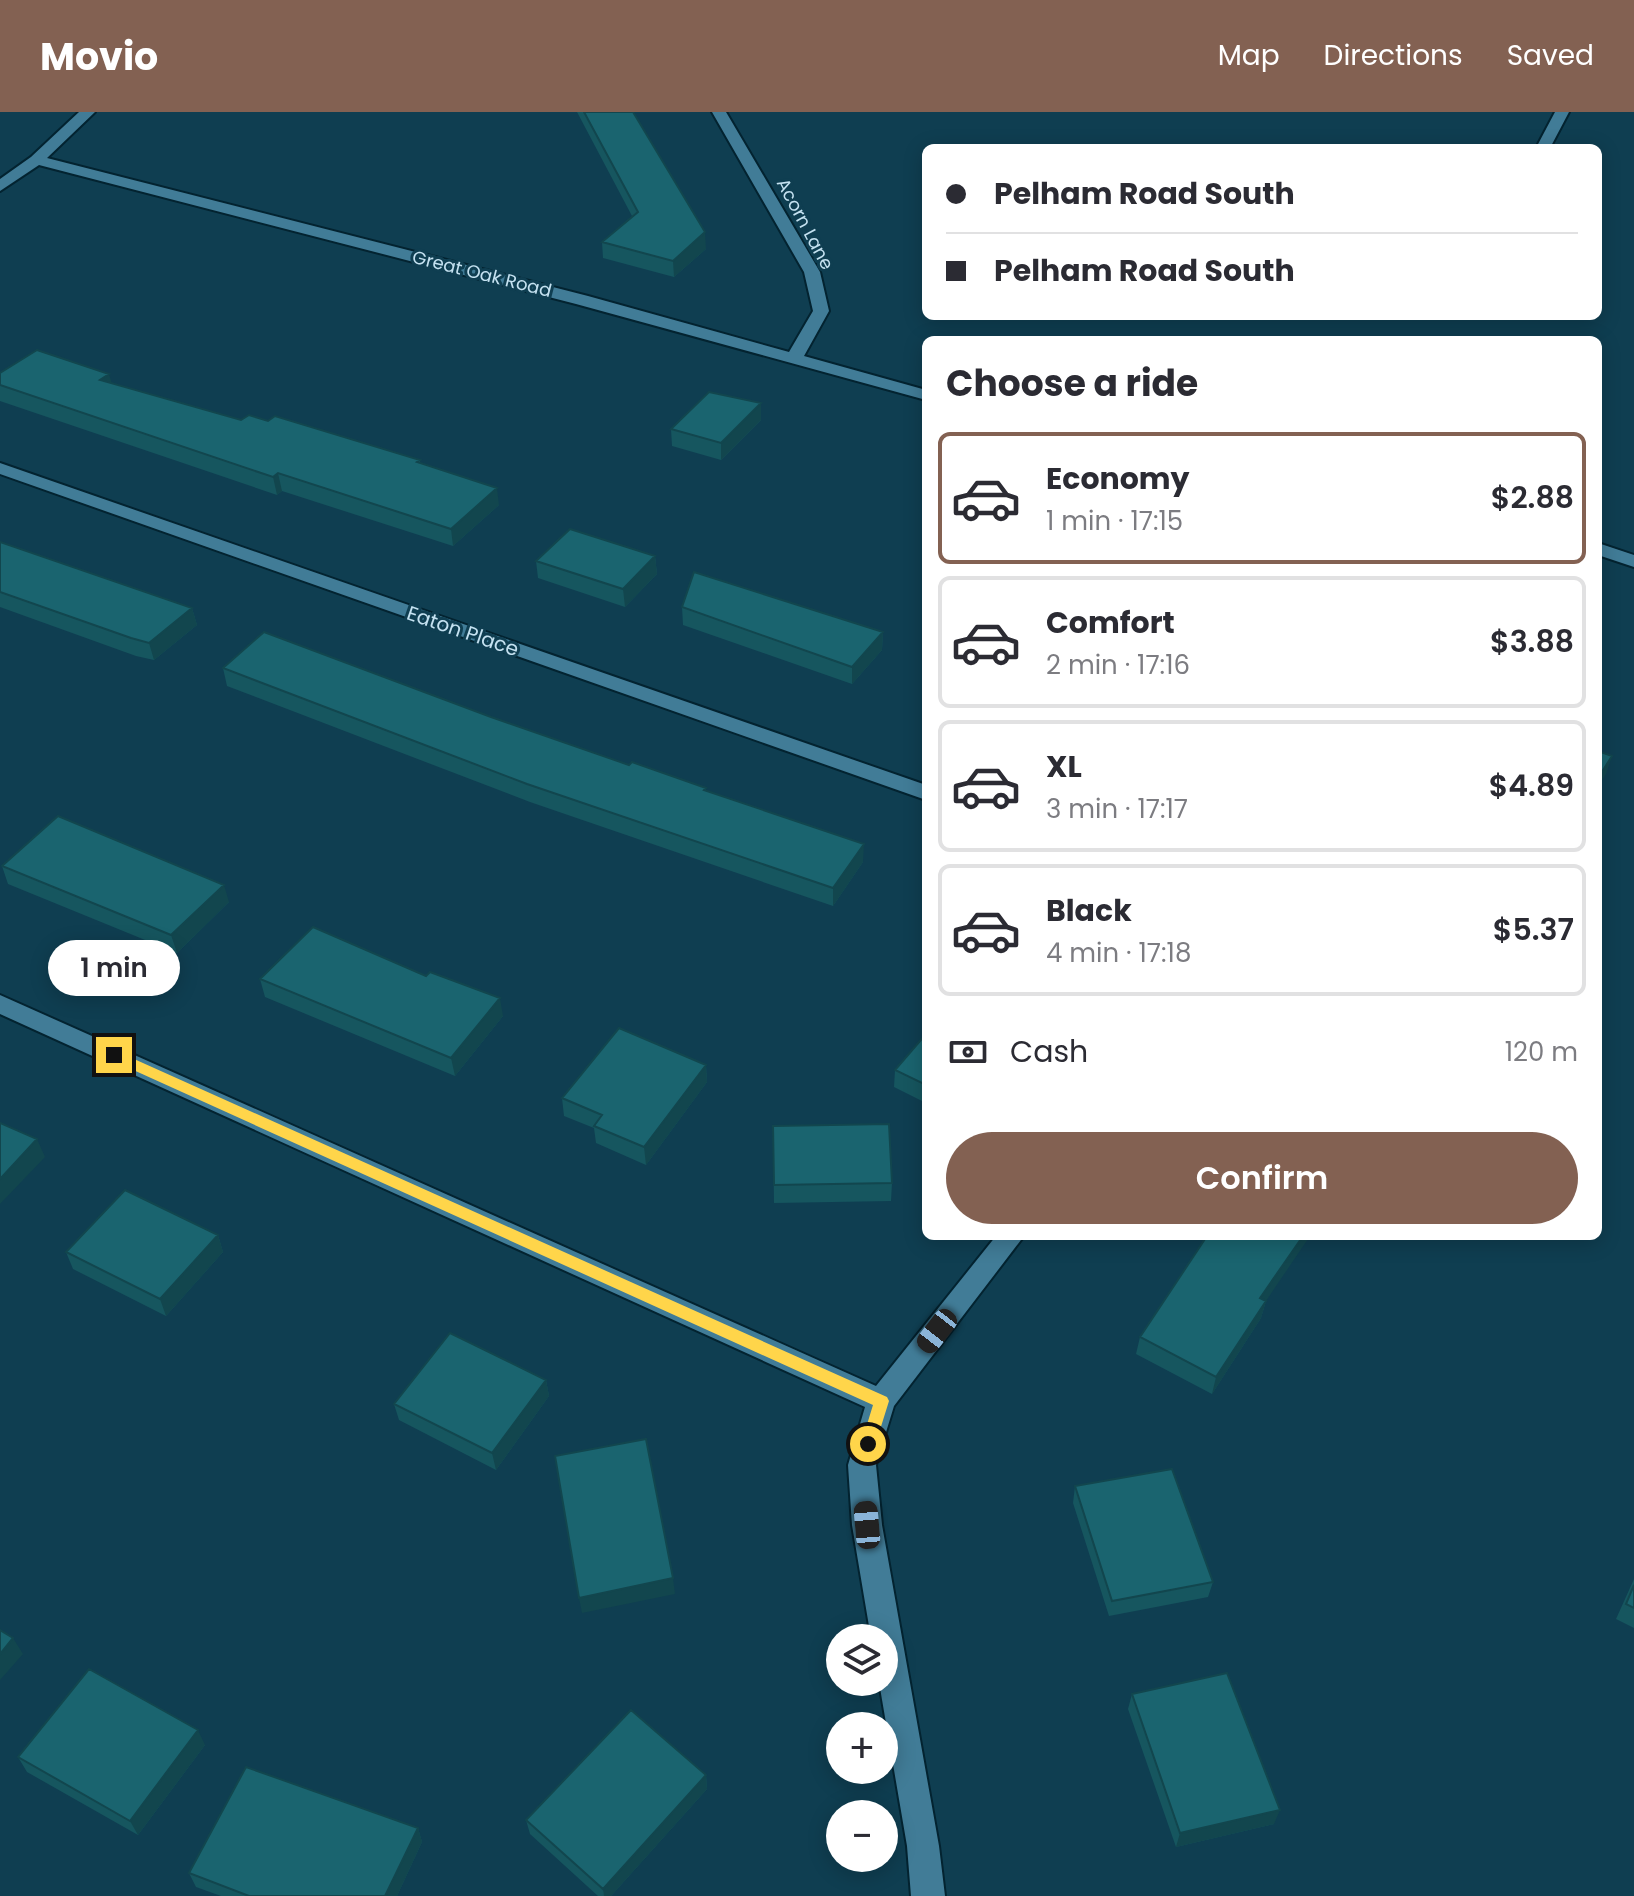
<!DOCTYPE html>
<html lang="en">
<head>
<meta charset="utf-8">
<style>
  :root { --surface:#fff; --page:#f7f7f7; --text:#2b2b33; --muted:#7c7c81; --line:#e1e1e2; --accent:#836152 }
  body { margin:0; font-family:Poppins,sans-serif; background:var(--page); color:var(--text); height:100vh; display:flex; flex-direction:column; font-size:30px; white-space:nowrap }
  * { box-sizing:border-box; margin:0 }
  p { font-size:26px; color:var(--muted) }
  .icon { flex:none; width:44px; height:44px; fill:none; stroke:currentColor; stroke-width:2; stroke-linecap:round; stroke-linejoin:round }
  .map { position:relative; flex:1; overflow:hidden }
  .drawer { position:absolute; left:922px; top:224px; width:680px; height:904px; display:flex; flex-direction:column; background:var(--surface); border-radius:12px; box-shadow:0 4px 20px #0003 }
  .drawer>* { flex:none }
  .banner { position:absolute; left:922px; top:32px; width:680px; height:176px; border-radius:12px; box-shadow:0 4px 20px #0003; display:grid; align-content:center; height:176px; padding:0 24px; background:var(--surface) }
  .fabs { position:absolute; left:826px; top:1512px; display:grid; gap:16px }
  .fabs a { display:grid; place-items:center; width:72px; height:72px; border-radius:50%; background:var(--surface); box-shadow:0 4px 20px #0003; font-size:40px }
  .end { position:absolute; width:36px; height:36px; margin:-18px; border:10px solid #ffd54a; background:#111; box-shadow:0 0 0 4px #111 }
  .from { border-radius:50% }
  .bubble { position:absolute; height:56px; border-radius:28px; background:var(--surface); box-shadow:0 4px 20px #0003; font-size:26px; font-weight:600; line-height:56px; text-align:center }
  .car { position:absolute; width:24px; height:48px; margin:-24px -12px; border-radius:10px; box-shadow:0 0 6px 2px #0007; background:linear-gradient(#222 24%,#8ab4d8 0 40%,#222 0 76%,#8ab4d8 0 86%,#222 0) }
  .banner b { display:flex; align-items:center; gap:28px; height:76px; font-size:30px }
  .banner b+b { border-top:2px solid var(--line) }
  .banner i { width:20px; height:20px; background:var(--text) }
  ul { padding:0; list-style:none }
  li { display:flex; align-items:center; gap:24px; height:132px; margin:0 16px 12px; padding:0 8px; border:4px solid var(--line); border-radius:12px }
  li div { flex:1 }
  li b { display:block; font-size:30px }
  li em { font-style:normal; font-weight:600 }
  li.active { border-color:var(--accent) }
  li>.icon { width:72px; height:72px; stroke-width:1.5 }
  h2 { padding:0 24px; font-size:36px; line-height:96px }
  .pay { display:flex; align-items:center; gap:20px; height:88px; padding:0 24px; font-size:30px }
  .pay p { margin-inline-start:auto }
  .primary-button { display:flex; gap:16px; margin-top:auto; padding:16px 24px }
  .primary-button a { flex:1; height:92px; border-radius:48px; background:var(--accent); color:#fff; font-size:32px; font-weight:600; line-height:92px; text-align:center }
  header { display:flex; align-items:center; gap:48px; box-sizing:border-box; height:112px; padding:0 40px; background:var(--accent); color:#fff }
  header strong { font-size:38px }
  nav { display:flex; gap:44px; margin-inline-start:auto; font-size:28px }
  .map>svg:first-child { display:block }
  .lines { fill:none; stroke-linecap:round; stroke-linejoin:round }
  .street-casing { stroke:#032330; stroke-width:4 }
  .street { fill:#417c97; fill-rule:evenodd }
  .wall { fill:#16565f }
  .shaded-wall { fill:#12464e }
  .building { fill:#1a646f; stroke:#12464e; stroke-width:2 }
  .route { fill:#ffd54a }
  .labels { text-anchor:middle; stroke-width:6; stroke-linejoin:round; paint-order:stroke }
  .far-street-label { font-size:18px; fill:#c5e2f1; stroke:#0f3e51 }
  .street-label { font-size:20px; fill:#c5e2f1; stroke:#0f3e51 }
</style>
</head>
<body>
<header>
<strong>Movio</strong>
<nav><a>Map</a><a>Directions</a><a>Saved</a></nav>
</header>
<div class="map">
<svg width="1634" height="1784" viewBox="0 0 1634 1784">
  <rect width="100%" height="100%" fill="#0f3e51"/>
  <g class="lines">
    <g class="street-casing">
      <path id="street" d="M79 0H95L47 46 588 184 789 240 813 199 804 160 712 0H726L820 160 829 199 804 244 926 278V288L576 192 39 53 0 79V67L31 45Z
        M1555 0H1569L1550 36H1536Z
        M0 351 926 673V688L0 362Z
        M1598 431 1634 443V455L1598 443Z
        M0 883 876 1274 996 1124H1024L894 1294 876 1353 882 1413 939 1734 945 1784H911L907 1734 879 1570H884V1526H871L852 1413 848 1353 865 1295 0 902Z"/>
    </g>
    <use href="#street" class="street"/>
  </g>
  <path class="wall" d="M577 0H633L706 137 674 165 603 146 602 130 632 104Z
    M112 272 241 308 268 309 420 348V351L499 393 453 434 282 379 277 383 0 289V273Z
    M761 308 721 348 672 334 671 317Z
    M0 430 192 496 197 513 154 548 136 544 0 495Z
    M655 444 657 462 625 495 538 466 536 449Z
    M682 495 883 520 882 538 852 572 683 513Z
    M223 556 491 605 629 653 706 676V679L863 750 833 794 530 690 227 574Z
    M926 567V590L922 589 923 571Z
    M2 754 229 790 177 841 8 772Z
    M260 867 503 904 455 964 265 885Z
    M926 922V991L894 975 895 958Z
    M706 953 707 970 646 1053 596 1031 594 1016 564 1004 562 986Z
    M773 1014 892 1071 891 1089 774 1091Z
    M218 1123 223 1140 166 1204 73 1157 66 1140Z
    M1266 1189 1261 1206 1212 1282 1136 1242 1140 1225Z
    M546 1268 549 1284 496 1358 399 1308 394 1292Z
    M1075 1374 1213 1470 1208 1485 1109 1504 1073 1391Z
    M1634 1467V1516L1616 1507Z
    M1132 1582 1274 1712 1176 1735 1128 1597Z
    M205 1633 138 1723 27 1660 18 1645Z
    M706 1663 707 1677 611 1784H598L530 1722 526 1708Z
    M418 1716 422 1730 397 1784H221L196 1775 189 1761Z"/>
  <path class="shaded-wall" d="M705 120 706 137 674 165 673 149Z
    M109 262 114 279 100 268Z
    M761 291V308L721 348V331Z
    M278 361 282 379 277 383 273 365Z
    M497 376 499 393 453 434 451 417Z
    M655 444 657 462 625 495 623 477Z
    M192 496 197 513 154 548 149 531Z
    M883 520 882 538 852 572V555Z
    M1612 644 1606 662 1598 674V666Z
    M864 732 863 750 833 794V776Z
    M224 773 229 790 177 841 171 823Z
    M500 886 503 904 455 964 451 946Z
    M706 953 707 970 646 1053 644 1035Z
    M37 1027 45 1045 0 1092V1067Z
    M218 1123 223 1140 166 1204 160 1187Z
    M1303 1124H1310L1266 1189 1261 1206 1212 1282 1216 1265 1260 1186Z
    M546 1268 549 1284 496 1358 492 1341Z
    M673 1466 675 1482 582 1501 579 1486Z
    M13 1526 23 1542 0 1568V1542Z
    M198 1618 205 1633 138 1723 130 1709Z
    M706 1663 707 1677 611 1784H604L603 1777Z
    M1280 1698 1274 1712 1176 1735 1180 1721Z
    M418 1716 422 1730 397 1784H385Z"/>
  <path class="building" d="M584 0H633L705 120 673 149 602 130 638 100Z
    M37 238 109 262 100 268 241 308 249 303 268 309 275 304 420 348 417 350 497 376 451 417 278 361 273 365 0 273V261Z
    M709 280 761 291 721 331 671 317Z
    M570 417 655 444 623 477 536 449Z
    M0 430 192 496 149 531 131 526 0 480Z
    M694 460 883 520 852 555 682 495Z
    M264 520 491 605 629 653 632 650 706 676 704 678 864 732 833 776 527 672 223 556Z
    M1598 639 1612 644 1598 666Z
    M58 704 224 773 171 823 2 754Z
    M313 815 426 864 430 860 500 886 451 946 260 867Z
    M619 916 706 953 644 1035 594 1014 602 1003 562 986Z
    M926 922V973L895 958Z
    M0 1011 37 1027 0 1067Z
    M889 1012 892 1071 774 1073 773 1014Z
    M125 1078 218 1123 160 1187 66 1140Z
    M1207 1124H1303L1260 1186 1266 1189 1216 1265 1140 1225Z
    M450 1221 546 1268 492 1341 394 1292Z
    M646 1327 673 1466 579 1486 555 1344Z
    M1172 1357 1213 1470 1112 1489 1075 1374Z
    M1634 1473V1496L1626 1492Z
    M0 1518 13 1526 0 1542Z
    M89 1557 198 1618 130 1709 18 1645Z
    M1227 1561 1280 1698 1180 1721 1132 1582Z
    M631 1598 706 1663 603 1777 526 1708Z
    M246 1655 418 1716 385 1784H249L189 1761Z"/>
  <path class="route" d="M114 938 887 1285 889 1289 874 1337 868 1339 861 1332 873 1293 109 947 107 943Z"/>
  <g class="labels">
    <g class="far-street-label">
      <text transform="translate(805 112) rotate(62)" y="6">Acorn Lane</text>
      <text transform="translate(482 162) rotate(14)" y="6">Great Oak Road</text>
    </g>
    <g class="street-label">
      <text transform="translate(463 519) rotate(19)" y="7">Eaton Place</text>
    </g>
  </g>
</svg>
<div class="fabs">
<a><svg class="icon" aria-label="layers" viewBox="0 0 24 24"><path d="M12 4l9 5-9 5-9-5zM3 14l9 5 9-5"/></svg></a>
<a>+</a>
<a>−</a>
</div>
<i class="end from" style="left:868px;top:1332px"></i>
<i class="end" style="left:114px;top:943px"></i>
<div class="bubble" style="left:48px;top:828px;width:132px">1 min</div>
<i class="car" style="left:937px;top:1219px;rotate:218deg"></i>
<i class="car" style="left:867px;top:1413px;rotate:355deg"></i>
<div class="banner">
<b><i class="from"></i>Pelham Road South</b>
<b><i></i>Pelham Road South</b>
</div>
<section class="drawer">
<h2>Choose a ride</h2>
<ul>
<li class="active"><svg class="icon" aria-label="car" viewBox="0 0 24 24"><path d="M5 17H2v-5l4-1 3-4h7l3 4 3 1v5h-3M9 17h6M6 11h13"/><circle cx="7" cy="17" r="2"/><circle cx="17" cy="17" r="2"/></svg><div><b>Economy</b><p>1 min · 17:15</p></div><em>$2.88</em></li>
<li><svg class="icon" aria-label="car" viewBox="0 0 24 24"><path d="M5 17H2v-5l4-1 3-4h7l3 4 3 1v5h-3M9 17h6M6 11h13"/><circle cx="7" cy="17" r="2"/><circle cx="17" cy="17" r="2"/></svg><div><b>Comfort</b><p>2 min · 17:16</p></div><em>$3.88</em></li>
<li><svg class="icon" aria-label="car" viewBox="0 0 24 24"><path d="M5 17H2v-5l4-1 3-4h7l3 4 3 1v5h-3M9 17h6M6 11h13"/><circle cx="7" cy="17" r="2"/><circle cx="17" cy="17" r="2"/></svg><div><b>XL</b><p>3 min · 17:17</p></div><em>$4.89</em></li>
<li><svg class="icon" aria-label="car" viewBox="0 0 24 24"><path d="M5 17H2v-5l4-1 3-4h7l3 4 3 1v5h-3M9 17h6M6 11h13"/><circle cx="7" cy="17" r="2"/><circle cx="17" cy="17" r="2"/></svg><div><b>Black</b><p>4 min · 17:18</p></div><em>$5.37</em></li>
</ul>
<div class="pay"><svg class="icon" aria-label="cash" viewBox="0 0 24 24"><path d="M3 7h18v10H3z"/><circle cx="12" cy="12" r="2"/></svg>Cash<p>120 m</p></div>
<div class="primary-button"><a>Confirm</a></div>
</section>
</div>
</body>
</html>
